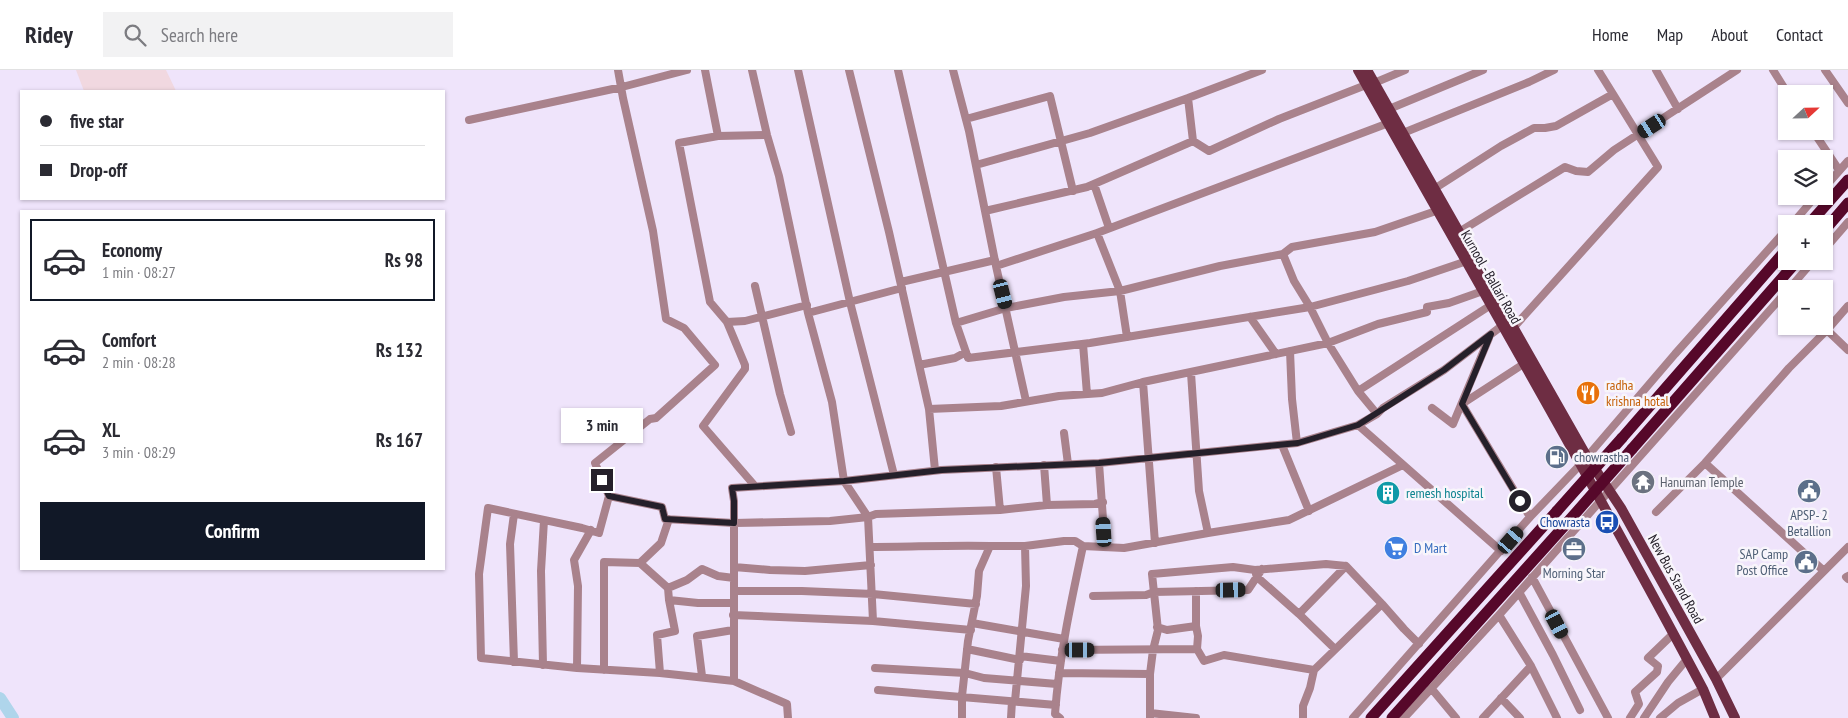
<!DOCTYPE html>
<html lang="en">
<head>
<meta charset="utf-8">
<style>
  :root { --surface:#fff; --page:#f2f2f3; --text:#2b2b33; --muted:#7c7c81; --line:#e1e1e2; --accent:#111827 }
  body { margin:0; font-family:"PT Sans Narrow",sans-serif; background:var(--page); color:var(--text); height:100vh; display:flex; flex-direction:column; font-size:19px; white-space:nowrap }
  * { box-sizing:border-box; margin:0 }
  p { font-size:16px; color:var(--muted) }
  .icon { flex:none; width:28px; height:28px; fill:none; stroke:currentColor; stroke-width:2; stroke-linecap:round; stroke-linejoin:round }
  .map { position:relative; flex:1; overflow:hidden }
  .sheet { position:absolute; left:20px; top:140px; width:425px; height:360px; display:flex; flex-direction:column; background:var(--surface); border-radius:0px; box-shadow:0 1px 4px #0004 }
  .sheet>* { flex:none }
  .guide { position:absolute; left:20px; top:20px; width:425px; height:110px; border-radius:0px; box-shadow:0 1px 4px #0004; display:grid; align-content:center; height:110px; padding:0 20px; background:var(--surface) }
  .needle { width:32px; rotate:68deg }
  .controls { position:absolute; left:1778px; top:15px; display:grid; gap:10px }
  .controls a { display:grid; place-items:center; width:55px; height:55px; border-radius:0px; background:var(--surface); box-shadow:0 1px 4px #0004; font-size:25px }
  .end { position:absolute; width:22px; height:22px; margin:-11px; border:6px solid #25202a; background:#fff; box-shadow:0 0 0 2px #fff }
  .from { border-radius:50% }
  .bubble { position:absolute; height:35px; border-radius:0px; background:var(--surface); box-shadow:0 1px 4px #0004; font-size:16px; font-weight:700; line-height:35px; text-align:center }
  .car { position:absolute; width:15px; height:30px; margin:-15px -8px; border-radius:6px; box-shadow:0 0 4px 1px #0007; background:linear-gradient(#222 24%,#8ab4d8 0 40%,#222 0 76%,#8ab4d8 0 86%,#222 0) }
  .guide b { display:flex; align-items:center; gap:18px; height:48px; font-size:19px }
  .guide b+b { border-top:1px solid var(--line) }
  .guide i { width:12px; height:12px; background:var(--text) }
  ul { padding:9px 0 0; list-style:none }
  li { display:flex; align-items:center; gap:15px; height:82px; margin:0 10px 8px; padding:0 10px; border:2px solid transparent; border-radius:0px }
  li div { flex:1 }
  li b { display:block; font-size:19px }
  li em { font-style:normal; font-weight:700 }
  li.on { border-color:var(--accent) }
  li>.icon { width:45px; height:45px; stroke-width:1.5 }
  .cta { display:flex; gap:10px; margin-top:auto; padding:10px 20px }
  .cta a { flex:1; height:58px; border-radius:0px; background:var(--accent); color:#fff; font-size:20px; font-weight:700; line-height:58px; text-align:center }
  header { display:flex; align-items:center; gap:30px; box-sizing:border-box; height:70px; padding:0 25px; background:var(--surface); border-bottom:1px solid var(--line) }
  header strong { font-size:24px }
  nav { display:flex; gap:28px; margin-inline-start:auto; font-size:18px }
  .search { width:350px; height:45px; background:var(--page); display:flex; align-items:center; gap:12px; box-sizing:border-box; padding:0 18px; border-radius:0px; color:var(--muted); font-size:19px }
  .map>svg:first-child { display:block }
  .industrial { fill:#f1d8e0 }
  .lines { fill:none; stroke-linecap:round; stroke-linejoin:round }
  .river { stroke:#afd5eb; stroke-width:12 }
  .minor { stroke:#a9828c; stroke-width:8 }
  .major { stroke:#6e2d43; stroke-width:10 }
  .highway { stroke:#56082a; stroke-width:11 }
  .highway-bridge { stroke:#56082a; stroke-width:11 }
  .route { stroke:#25202a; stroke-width:6 }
  .labels { text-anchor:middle; stroke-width:5; stroke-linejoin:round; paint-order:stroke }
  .street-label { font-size:14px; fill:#25202a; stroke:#f8f5fb }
  .food-label { font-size:14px; fill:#c56008; stroke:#f8f5fb; text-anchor:start }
  .service-label { font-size:14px; fill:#4e5e75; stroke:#f8f5fb }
  .worship-label { font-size:14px; fill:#5b616d; stroke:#f8f5fb; text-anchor:start }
  .culture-label { font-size:14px; fill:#0d838f; stroke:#f8f5fb; text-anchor:start }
  .transit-label { font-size:14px; fill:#164399; stroke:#f8f5fb; text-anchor:end }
  .shop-label { font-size:14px; fill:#366cbe; stroke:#f8f5fb; text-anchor:start }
</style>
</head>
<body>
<header>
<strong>Ridey</strong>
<div class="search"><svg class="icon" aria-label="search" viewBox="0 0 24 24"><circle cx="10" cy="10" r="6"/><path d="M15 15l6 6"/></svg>Search here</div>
<nav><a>Home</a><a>Map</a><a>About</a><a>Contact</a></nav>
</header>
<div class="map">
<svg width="1848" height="648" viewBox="0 0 1848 648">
  <rect width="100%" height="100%" fill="#efe4fb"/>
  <path class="industrial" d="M76 0H166L176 21H84Z"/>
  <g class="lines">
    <path class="river" d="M0 628 13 648"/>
    <path class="minor" d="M705 0 718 66
      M752 0 767 65 779 106 808 243 832 332 844 411 868 447 873 551
      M798 0 850 232 894 405
      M849 0 889 162 929 339 1001 336 1059 326 1102 323 1143 312 1328 273 1378 254 1427 242V237L1449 233 1483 221
      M898 0 956 253 1006 238 1064 227 1120 221 1220 196 1283 184 1292 177 1375 162 1436 141
      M953 0 969 61 996 196 1026 331
      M1598 0 1613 24
      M1656 0 1678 39
      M1773 0 1788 24
      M1825 0 1848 33
      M1374 13 1405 0
      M1389 39 1483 0
      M966 49 1050 26 1073 121
      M469 50 622 17 687 0
      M1813 61 1839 100
      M1403 63 1529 12 1554 0
      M1193 71 1209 81 1279 49 1366 15
      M976 95 1090 63 1188 28
      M1094 114 1109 158
      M1824 118 1848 91
      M1434 119 1501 76 1534 58H1545L1556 56 1613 24 1658 97 1514 257
      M985 141 1087 117 1193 71 1188 28 1262 0
      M1792 154 1816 126
      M1459 162 1565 97 1576 101 1588 102 1614 80 1737 0
      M1097 163 1120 221 1127 267
      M1824 180 1848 152
      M1283 184 1294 211 1310 237 1328 273 1358 321 1491 235
      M996 196 1097 163 1386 54
      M901 212 995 190
      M755 216 780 324 791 362
      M1789 219 1813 191
      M808 243 902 218
      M1250 247 1276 284
      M727 252 745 251 807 235
      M956 253 968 288 1090 273 1310 237 1408 211 1467 191
      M1827 260 1848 280
      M1083 274 1087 324
      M1290 281 1292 329 1297 373
      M1525 293 1462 334 1530 447
      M919 295 955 288 966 282
      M1191 303 1199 421 1208 463 1289 450 1403 395
      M1143 312 1155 473
      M1358 321 1377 344
      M1432 338 1453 354 1489 268
      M929 339 935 400
      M1358 355 1501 481
      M1064 363 1068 394
      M1282 375 1309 441
      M1099 393 1105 477
      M1705 393 1824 501
      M1044 395 1047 435
      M996 397 1000 440
      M755 416 703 356 745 299V295L727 252 710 232 679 73 718 66 767 65
      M609 426 595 393 650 349 656 348 715 295 684 258 666 249 653 161 623 28 618 0
      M1656 442 1705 393 1789 298 1827 260 1848 236
      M871 477C911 477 950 475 990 476
      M640 493 668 518 687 510 702 499 718 506 734 508
      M734 497 770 500 805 501 871 495
      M1256 504 1257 507 1299 544 1335 579
      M1848 506 1846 507 1848 509
      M1532 507 1608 648
      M668 518 669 530 698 533H733
      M734 521H802L873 524 976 534
      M1519 522 1553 585 1580 640
      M1093 526 1146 525 1154 522 1248 520 1262 499
      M1299 544 1346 496
      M733 545 873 551 971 560
      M972 553 1064 569
      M1157 557 1167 560 1196 556V521
      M967 579 1020 590
      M1197 579 1204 591 1224 585 1314 600
      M1062 580 1197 579 1198 566 1196 556
      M1020 586 1061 591
      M514 592 510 474 514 444
      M543 595 541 501 544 450
      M1531 596 1557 648
      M577 598 578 516 574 490 591 460
      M875 598 965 603 984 608 1057 614
      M604 600V492L640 493 661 473 669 449
      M660 603 657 565 675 561 669 530
      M1059 603 1150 604 1153 580 1158 560 1152 504 1233 497 1255 500 1326 494 1346 496 1382 534
      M702 606 697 566 733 560
      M1716 609 1848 477
      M734 611 660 603 577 598 481 588 479 504 488 438 582 458 599 463 609 426 662 437 665 449 734 453 830 451 868 447 876 444 1000 440 1047 435 1095 434 1103 432
      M1431 618 1456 648
      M878 620 1056 635
      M1501 628 1520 648
      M1015 631 1026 516 1025 476
      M1150 643 1196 648
      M1150 647V604
      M788 648 787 634 734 611V431L732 418 844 411 941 400 1099 393 1297 373 1358 355 1377 344 1383 338 1444 300 1503 255
      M962 648V626L968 571 977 526 979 501 990 476H1025L1064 471H1075L1083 476 1124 478 1208 463
      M1011 648 1012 631
      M1060 648 1055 644C1059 587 1071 532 1083 476
      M1303 648V636L1310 618 1314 600 1382 534 1404 559 1419 574
      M1353 648 1530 447 1580 395 1675 284 1786 160
      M1404 648 1499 545 1786 222
      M1483 648 1531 596 1499 545
      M1630 648 1639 634 1635 622 1657 602 1658 596 1648 588 1673 564
      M1644 648 1668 612 1687 589
      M1660 648 1678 633 1703 619"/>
    <path class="major" d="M1358 0C1474 206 1592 410 1703 619L1715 648
      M1367 0 1587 387 1621 438 1716 609 1735 648"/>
    <path class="highway" d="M1809 154 1848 110
      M1824 161 1848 133
      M1622 368 1786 180
      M1632 379 1797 191
      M1371 648 1557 441
      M1392 648 1566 454"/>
    <path class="highway-bridge" d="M1557 441 1622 368
      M1566 454 1632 379"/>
  </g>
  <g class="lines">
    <path class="route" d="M602 410 609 426 662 437 665 449 734 453V431L732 418 844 411 942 400 1099 393 1298 373 1358 355 1444 300 1491 264 1462 334 1520 431"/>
  </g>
  <defs>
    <g id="restaurant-disc" transform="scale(1.25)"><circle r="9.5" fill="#e8710a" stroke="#f8f5fb"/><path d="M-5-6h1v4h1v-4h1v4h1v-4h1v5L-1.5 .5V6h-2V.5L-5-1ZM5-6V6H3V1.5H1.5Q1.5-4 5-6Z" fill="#fff"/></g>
    <g id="fuel-disc" transform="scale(1.25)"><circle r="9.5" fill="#5c6f8a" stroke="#f8f5fb"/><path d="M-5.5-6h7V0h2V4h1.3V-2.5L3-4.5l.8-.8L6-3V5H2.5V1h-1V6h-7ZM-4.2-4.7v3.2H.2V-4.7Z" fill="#fff"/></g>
    <g id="temple-disc" transform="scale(1.25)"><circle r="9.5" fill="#6b7280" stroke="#f8f5fb"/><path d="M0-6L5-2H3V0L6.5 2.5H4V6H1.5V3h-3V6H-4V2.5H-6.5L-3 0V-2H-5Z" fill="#fff"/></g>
    <g id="civic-disc" transform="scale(1.25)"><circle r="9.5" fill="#5c6f8a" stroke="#f8f5fb"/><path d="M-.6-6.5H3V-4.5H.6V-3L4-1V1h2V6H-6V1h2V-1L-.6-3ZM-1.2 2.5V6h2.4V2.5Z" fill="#fff"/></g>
    <g id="building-disc" transform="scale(1.25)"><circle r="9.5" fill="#0f9aa8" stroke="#f8f5fb"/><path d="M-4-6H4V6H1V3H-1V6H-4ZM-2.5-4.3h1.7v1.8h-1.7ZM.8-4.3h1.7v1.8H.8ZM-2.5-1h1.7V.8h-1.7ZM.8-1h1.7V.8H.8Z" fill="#fff"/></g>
    <g id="bus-disc" transform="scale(1.25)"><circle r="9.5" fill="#1a4fb4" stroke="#f8f5fb"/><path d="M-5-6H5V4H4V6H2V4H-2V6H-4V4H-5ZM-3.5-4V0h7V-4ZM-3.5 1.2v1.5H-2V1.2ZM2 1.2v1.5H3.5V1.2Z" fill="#fff"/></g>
    <g id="supermarket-disc" transform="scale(1.25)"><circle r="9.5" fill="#3f7fe0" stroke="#f8f5fb"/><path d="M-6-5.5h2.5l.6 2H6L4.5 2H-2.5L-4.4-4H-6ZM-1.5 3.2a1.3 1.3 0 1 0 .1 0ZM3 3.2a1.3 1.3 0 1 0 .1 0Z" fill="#fff"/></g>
    <g id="office-disc" transform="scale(1.25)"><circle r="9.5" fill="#5c6f8a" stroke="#f8f5fb"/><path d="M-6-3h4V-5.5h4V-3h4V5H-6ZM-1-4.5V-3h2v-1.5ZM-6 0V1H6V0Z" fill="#fff"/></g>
  </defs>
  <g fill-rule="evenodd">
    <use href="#restaurant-disc" x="1588" y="323"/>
    <use href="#fuel-disc" x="1557" y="387"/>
    <use href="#temple-disc" x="1643" y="412"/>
    <use href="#civic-disc" x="1809" y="421"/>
    <use href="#building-disc" x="1388" y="423"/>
    <use href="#bus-disc" x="1607" y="452"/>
    <use href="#supermarket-disc" x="1396" y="478"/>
    <use href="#office-disc" x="1574" y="479"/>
    <use href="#civic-disc" x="1806" y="492"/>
  </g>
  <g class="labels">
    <g class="street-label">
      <text transform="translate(1491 207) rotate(60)" y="5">Kurnool - Ballari Road</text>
      <text transform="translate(1676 509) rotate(61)" y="5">New Bus Stand Road</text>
    </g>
    <g class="food-label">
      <text x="1606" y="320">radha<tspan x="1606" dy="16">krishna hotal</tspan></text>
    </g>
    <g class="service-label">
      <text x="1574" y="392" text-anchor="start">chowrastha</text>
      <text x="1809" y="450">APSP- 2<tspan x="1809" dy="16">Betallion</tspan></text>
      <text x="1788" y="489" text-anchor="end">SAP Camp<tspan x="1788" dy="16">Post Office</tspan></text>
      <text x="1574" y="508">Morning Star</text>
    </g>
    <g class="worship-label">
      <text x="1660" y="417">Hanuman Temple</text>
    </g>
    <g class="culture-label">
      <text x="1406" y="428">remesh hospital</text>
    </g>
    <g class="transit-label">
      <text x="1590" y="457">Chowrasta</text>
    </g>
    <g class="shop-label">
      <text x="1414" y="483">D Mart</text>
    </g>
  </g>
</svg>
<div class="controls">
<a><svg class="needle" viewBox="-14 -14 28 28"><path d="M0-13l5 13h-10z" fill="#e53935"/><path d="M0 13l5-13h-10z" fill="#7c7c81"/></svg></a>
<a><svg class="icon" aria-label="layers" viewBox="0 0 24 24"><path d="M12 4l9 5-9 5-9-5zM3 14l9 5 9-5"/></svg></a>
<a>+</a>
<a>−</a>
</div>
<i class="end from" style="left:1520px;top:431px"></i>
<i class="end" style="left:602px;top:410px"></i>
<div class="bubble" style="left:561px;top:338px;width:82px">3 min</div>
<i class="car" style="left:1652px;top:56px;rotate:237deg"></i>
<i class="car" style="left:1003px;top:224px;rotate:166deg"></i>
<i class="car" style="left:1104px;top:462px;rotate:356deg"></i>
<i class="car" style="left:1511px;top:470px;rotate:41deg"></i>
<i class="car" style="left:1231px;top:520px;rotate:89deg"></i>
<i class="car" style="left:1557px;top:554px;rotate:152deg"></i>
<i class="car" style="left:1080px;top:580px;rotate:90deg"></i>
<div class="guide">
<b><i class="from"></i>five star</b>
<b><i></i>Drop-off</b>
</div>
<section class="sheet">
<ul>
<li class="on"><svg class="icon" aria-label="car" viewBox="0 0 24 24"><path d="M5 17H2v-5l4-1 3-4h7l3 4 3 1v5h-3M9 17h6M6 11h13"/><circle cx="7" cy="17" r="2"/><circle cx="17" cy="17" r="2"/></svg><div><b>Economy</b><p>1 min · 08:27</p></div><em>Rs 98</em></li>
<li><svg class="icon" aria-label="car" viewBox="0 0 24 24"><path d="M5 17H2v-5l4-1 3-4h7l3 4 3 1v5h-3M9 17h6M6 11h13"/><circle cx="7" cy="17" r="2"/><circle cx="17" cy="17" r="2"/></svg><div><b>Comfort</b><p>2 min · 08:28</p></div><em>Rs 132</em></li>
<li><svg class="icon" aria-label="car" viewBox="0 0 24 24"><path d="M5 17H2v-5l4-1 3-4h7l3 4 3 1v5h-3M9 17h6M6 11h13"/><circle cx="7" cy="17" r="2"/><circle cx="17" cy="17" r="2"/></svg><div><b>XL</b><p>3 min · 08:29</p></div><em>Rs 167</em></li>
</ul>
<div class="cta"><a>Confirm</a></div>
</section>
</div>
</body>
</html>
